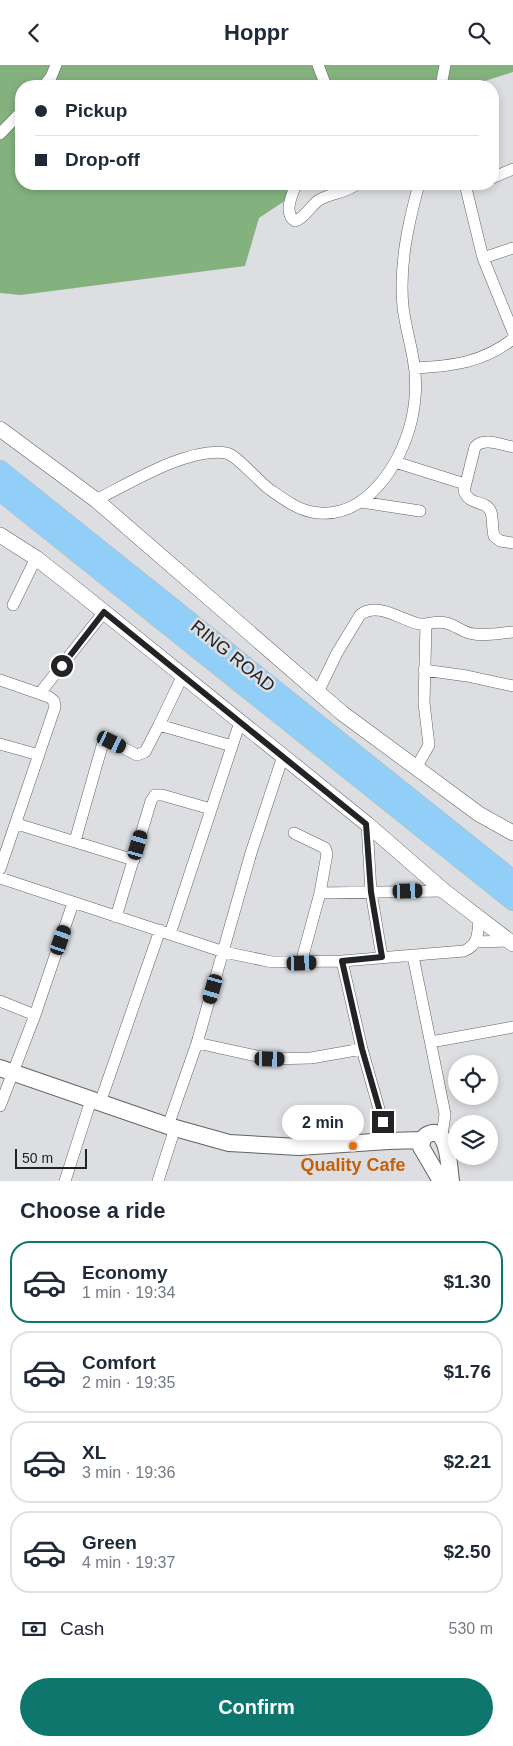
<!DOCTYPE html>
<html lang="en">
<head>
<meta charset="utf-8">
<style>
  :root { --surface:#fff; --page:#f6f6f7; --text:#1f2937; --muted:#747a83; --line:#e0e1e3; --accent:#0f766e }
  body { margin:0; font-family:Helvetica,sans-serif; background:var(--page); color:var(--text); height:100vh; display:flex; flex-direction:column; font-size:19px; white-space:nowrap }
  * { box-sizing:border-box; margin:0 }
  p { font-size:16px; color:var(--muted) }
  .icon { flex:none; width:28px; height:28px; fill:none; stroke:currentColor; stroke-width:2; stroke-linecap:round; stroke-linejoin:round }
  .map { position:relative; height:1116px; overflow:hidden }
  .side { display:flex; flex-direction:column; background:var(--surface); flex:1 }
  .side>* { flex:none }
  .top-card { position:absolute; left:15px; top:15px; width:484px; height:110px; border-radius:20px; box-shadow:0 2px 8px #0003; display:grid; align-content:center; height:110px; padding:0 20px; background:var(--surface) }
  .controls { position:absolute; left:448px; top:990px; display:grid; gap:10px }
  .controls a { display:grid; place-items:center; width:50px; height:50px; border-radius:50%; background:var(--surface); box-shadow:0 2px 8px #0003; font-size:25px }
  .scale { position:absolute; left:15px; bottom:12px; width:72px; box-sizing:border-box; padding-left:5px; border:2px solid #222324; border-top:0; font-size:14px; line-height:18px; white-space:nowrap; color:#222324; -webkit-text-stroke:4px #dddee1; paint-order:stroke }
  .end { position:absolute; width:22px; height:22px; margin:-11px; border:6px solid #222324; background:#fff; box-shadow:0 0 0 2px #fff }
  .from { border-radius:50% }
  .bubble { position:absolute; height:35px; border-radius:18px; background:var(--surface); box-shadow:0 2px 8px #0003; font-size:16px; font-weight:700; line-height:35px; text-align:center }
  .car { position:absolute; width:15px; height:30px; margin:-15px -8px; border-radius:6px; box-shadow:0 0 4px 1px #0007; background:linear-gradient(#222 24%,#8ab4d8 0 40%,#222 0 76%,#8ab4d8 0 86%,#222 0) }
  .top-card b { display:flex; align-items:center; gap:18px; height:48px; font-size:19px }
  .top-card b+b { border-top:1px solid var(--line) }
  .top-card i { width:12px; height:12px; background:var(--text) }
  ul { padding:0; list-style:none }
  li { display:flex; align-items:center; gap:15px; height:82px; margin:0 10px 8px; padding:0 10px; border:2px solid var(--line); border-radius:20px }
  li div { flex:1 }
  li b { display:block; font-size:19px }
  li em { font-style:normal; font-weight:700 }
  li.selected { border-color:var(--accent) }
  li>.icon { width:45px; height:45px; stroke-width:1.5 }
  h2 { padding:0 20px; font-size:22px; line-height:60px }
  .pay { display:flex; align-items:center; gap:12px; height:55px; padding:0 20px; font-size:19px }
  .pay p { margin-inline-start:auto }
  .button { display:flex; gap:10px; margin-top:auto; padding:10px 20px }
  .button a { flex:1; height:58px; border-radius:30px; background:var(--accent); color:#fff; font-size:20px; font-weight:700; line-height:58px; text-align:center }
  header { display:flex; justify-content:space-between; align-items:center; height:65px; padding:0 20px; background:var(--surface); font-size:22px; font-weight:700 }
  .map>svg:first-child { display:block }
  .forest { fill:#84b27f }
  .lines { fill:none; stroke-linecap:round; stroke-linejoin:round }
  .minor-casing { stroke:#626365; stroke-width:12 }
  .tertiary-casing { stroke:#626365; stroke-width:16 }
  .secondary-casing { stroke:#626365; stroke-width:18 }
  .trunk-casing { stroke:#b8b9b9; stroke-width:20 }
  .minor { stroke:#fff; stroke-width:11 }
  .tertiary { stroke:#fff; stroke-width:15 }
  .secondary { stroke:#fff; stroke-width:16 }
  .trunk { stroke:#92cff8; stroke-width:19 }
  .route { stroke:#222324; stroke-width:6 }
  .food-dot { fill:#e8710a; stroke:#dddee1; stroke-width:2 }
  .labels { text-anchor:middle; stroke-width:5; stroke-linejoin:round; paint-order:stroke }
  .street-label { font-size:18px; fill:#222324; stroke:#dddee1 }
  .food-label { font-size:18px; font-weight:bold; fill:#c56008; stroke:#dddee1 }
</style>
</head>
<body>
<header><svg class="icon" aria-label="back" viewBox="0 0 24 24"><path d="M15 5l-7 7 7 7"/></svg>Hoppr<svg class="icon" aria-label="search" viewBox="0 0 24 24"><circle cx="10" cy="10" r="6"/><path d="M15 15l6 6"/></svg></header>
<div class="map">
<svg width="513" height="1116" viewBox="0 0 513 1116">
  <rect width="100%" height="100%" fill="#dddee1"/>
  <path class="forest" d="M0 0H513V7L469 21H21V119H310L259 153 245 201 21 230 0 228Z"/>
  <g class="lines">
    <g class="minor-casing">
      <path id="minor" d="M318 0 326 21
        M44 21 51 12 56 0
        M441 21 445 0
        M0 69 21 47
        M492 113 513 104
        M296 119C292 130 283 148 295 156 305 153 310 141 319 135 332 128 345 128 357 119
        M465 119 483 193 513 267
        M483 193 513 183
        M415 303C452 301 482 298 513 274
        M513 382C502 380 483 372 475 382L464 426C470 442 486 434 491 447 493 454 492 463 494 471L500 476 513 478
        M395 397 465 419
        M96 435C128 419 190 381 226 388 237 390 258 416 269 424 282 433 296 444 312 447 365 457 402 399 412 353 416 334 417 313 413 293 410 276 405 259 403 242 399 200 408 159 419 119
        M361 437 420 446
        M13 540 36 493
        M424 605 467 611 513 621
        M0 615 49 632 54 636 55 642 0 804
        M318 627 337 588 360 550C377 536 401 555 419 559 428 560 436 555 446 558 456 560 463 568 474 569 486 571 501 568 513 567
        M40 628 104 547
        M159 660 183 610
        M0 679 39 690
        M416 703 429 680 424 638 426 559
        M17 759 134 795
        M367 759 371 827 382 892
        M294 768 325 783 327 789 320 828
        M75 776 102 681 106 677H112L137 690 145 687 159 660 232 681
        M0 813 224 887 272 897 342 896 464 886C479 880 478 867 479 853
        M116 852 151 736 155 730H162L211 744
        M170 869 240 657
        M476 877 509 876
        M413 891 445 1049 442 1071
        M342 896 362 984 388 1076
        M301 898 320 828 444 826
        M0 936 35 950
        M431 977 513 962
        M197 978 270 994 311 993 362 984
        M100 1038 160 865
        M0 1041 35 950 73 838
        M168 1061 197 978 251 788 283 691
        M65 1116 91 1035
        M158 1116 175 1063"/>
    </g>
    <g class="tertiary-casing">
      <path id="tertiary" d="M0 364 96 435 342 648 479 749 513 768
        M0 470 36 493 68 518 367 759 444 826 513 879"/>
    </g>
    <g class="secondary-casing">
      <path id="secondary" d="M0 1003 168 1061 229 1078 299 1082 388 1076 422 1075
        M441 1116 421 1082C422 1076 423 1071 429 1069 449 1060 449 1104 451 1116"/>
    </g>
    <g class="trunk-casing">
      <path id="trunk" d="M0 405 513 815
        M0 426 513 836"/>
    </g>
    <use href="#minor" class="minor"/>
    <use href="#tertiary" class="tertiary"/>
    <use href="#secondary" class="secondary"/>
    <use href="#trunk" class="trunk"/>
  </g>
  <g class="lines">
    <path class="route" d="M62 601 104 547 366 759 371 827 382 892 342 896 362 984 383 1057"/>
  </g>
  <circle class="food-dot" cx="353" cy="1081" r="5"/>
  <g class="labels">
    <g class="street-label">
      <text transform="translate(233 591) rotate(39)" y="6">RING ROAD</text>
    </g>
    <g class="food-label">
      <text x="353" y="1106">Quality Cafe</text>
    </g>
  </g>
</svg>
<div class="controls">
<a><svg class="icon" aria-label="locate" viewBox="0 0 24 24"><circle cx="12" cy="12" r="6"/><path d="M12 2v4M12 18v4M2 12h4M18 12h4"/></svg></a>
<a><svg class="icon" aria-label="layers" viewBox="0 0 24 24"><path d="M12 4l9 5-9 5-9-5zM3 14l9 5 9-5"/></svg></a>
</div>
<div class="scale">50 m</div>
<i class="end from" style="left:62px;top:601px"></i>
<i class="end" style="left:383px;top:1057px"></i>
<div class="bubble" style="left:282px;top:1040px;width:82px">2 min</div>
<i class="car" style="left:112px;top:677px;rotate:116deg"></i>
<i class="car" style="left:138px;top:780px;rotate:16deg"></i>
<i class="car" style="left:408px;top:826px;rotate:88deg"></i>
<i class="car" style="left:61px;top:875px;rotate:19deg"></i>
<i class="car" style="left:302px;top:898px;rotate:88deg"></i>
<i class="car" style="left:213px;top:924px;rotate:196deg"></i>
<i class="car" style="left:270px;top:994px;rotate:91deg"></i>
<div class="top-card">
<b><i class="from"></i>Pickup</b>
<b><i></i>Drop-off</b>
</div>
</div>
<section class="side">
<h2>Choose a ride</h2>
<ul>
<li class="selected"><svg class="icon" aria-label="car" viewBox="0 0 24 24"><path d="M5 17H2v-5l4-1 3-4h7l3 4 3 1v5h-3M9 17h6M6 11h13"/><circle cx="7" cy="17" r="2"/><circle cx="17" cy="17" r="2"/></svg><div><b>Economy</b><p>1 min · 19:34</p></div><em>$1.30</em></li>
<li><svg class="icon" aria-label="car" viewBox="0 0 24 24"><path d="M5 17H2v-5l4-1 3-4h7l3 4 3 1v5h-3M9 17h6M6 11h13"/><circle cx="7" cy="17" r="2"/><circle cx="17" cy="17" r="2"/></svg><div><b>Comfort</b><p>2 min · 19:35</p></div><em>$1.76</em></li>
<li><svg class="icon" aria-label="car" viewBox="0 0 24 24"><path d="M5 17H2v-5l4-1 3-4h7l3 4 3 1v5h-3M9 17h6M6 11h13"/><circle cx="7" cy="17" r="2"/><circle cx="17" cy="17" r="2"/></svg><div><b>XL</b><p>3 min · 19:36</p></div><em>$2.21</em></li>
<li><svg class="icon" aria-label="car" viewBox="0 0 24 24"><path d="M5 17H2v-5l4-1 3-4h7l3 4 3 1v5h-3M9 17h6M6 11h13"/><circle cx="7" cy="17" r="2"/><circle cx="17" cy="17" r="2"/></svg><div><b>Green</b><p>4 min · 19:37</p></div><em>$2.50</em></li>
</ul>
<div class="pay"><svg class="icon" aria-label="cash" viewBox="0 0 24 24"><path d="M3 7h18v10H3z"/><circle cx="12" cy="12" r="2"/></svg>Cash<p>530 m</p></div>
<div class="button"><a>Confirm</a></div>
</section>
</body>
</html>
